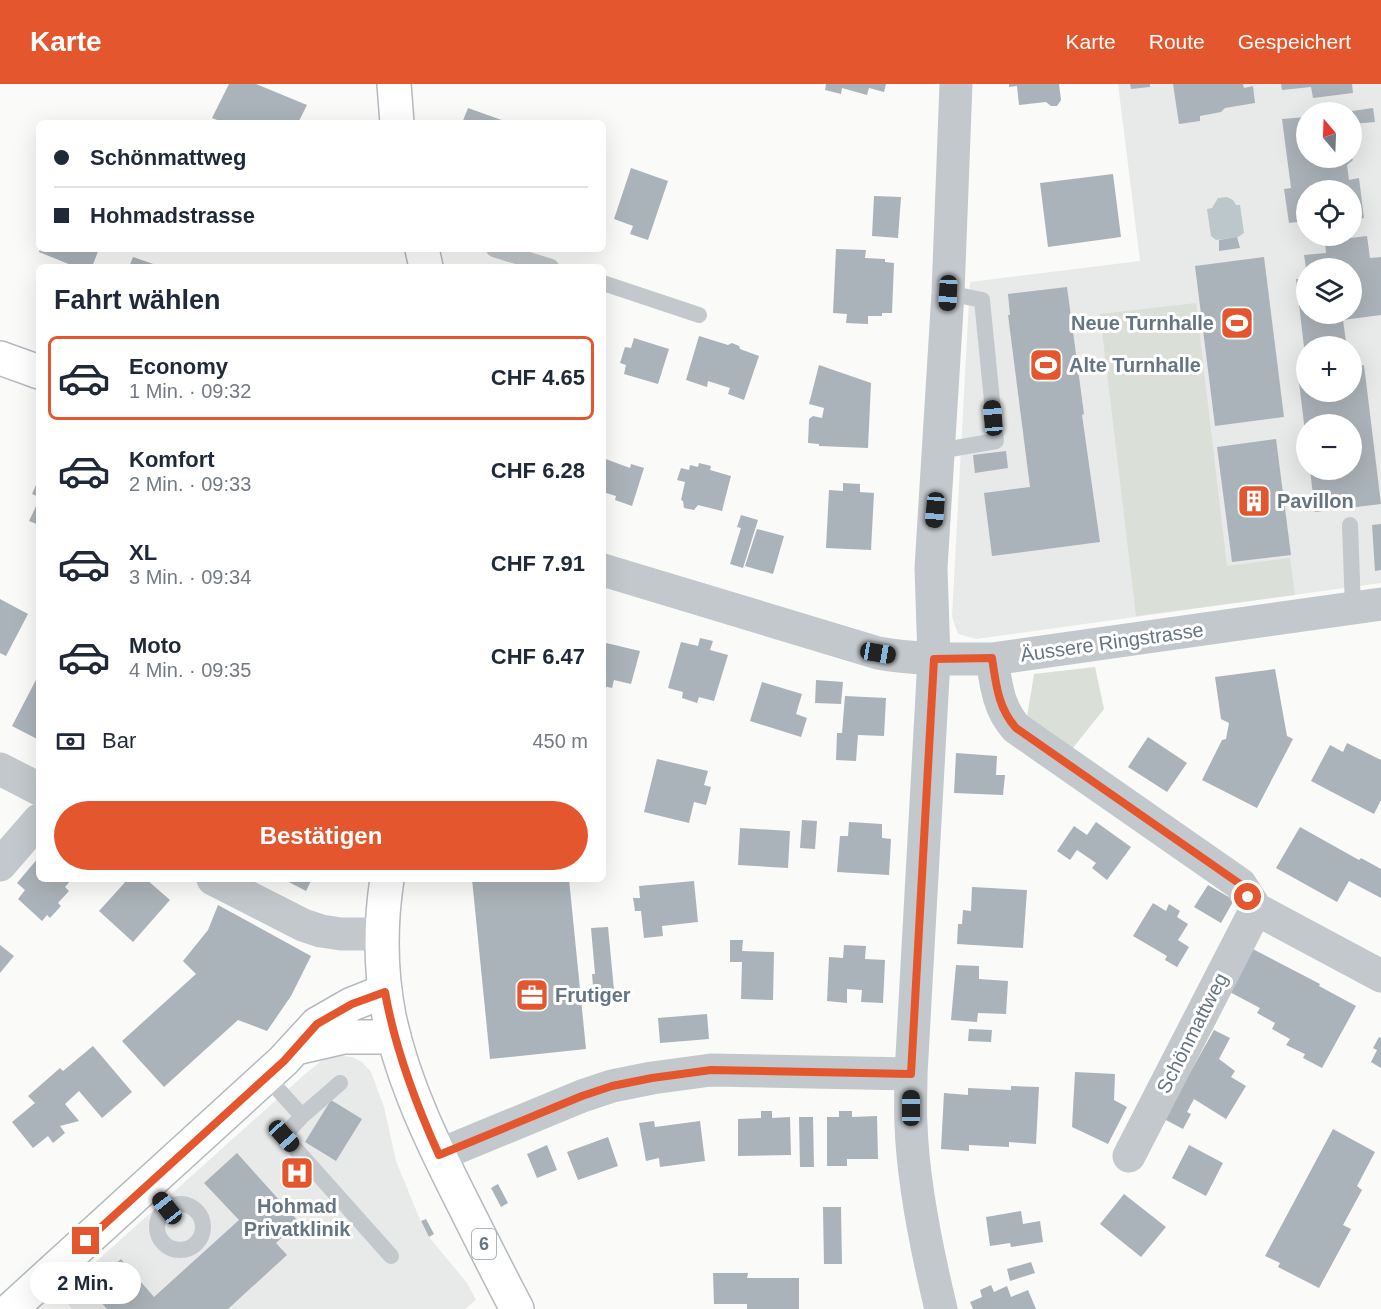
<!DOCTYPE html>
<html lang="de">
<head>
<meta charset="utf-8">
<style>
  :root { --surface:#fff; --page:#f6f6f7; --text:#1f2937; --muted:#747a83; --line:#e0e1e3; --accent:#e4572e }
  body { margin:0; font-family:Arial,sans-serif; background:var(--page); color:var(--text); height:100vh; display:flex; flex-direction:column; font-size:22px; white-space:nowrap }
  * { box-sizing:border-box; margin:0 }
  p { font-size:20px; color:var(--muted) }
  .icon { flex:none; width:33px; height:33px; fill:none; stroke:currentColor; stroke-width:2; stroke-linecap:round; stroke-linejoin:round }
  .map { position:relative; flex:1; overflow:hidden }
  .panel { position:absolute; left:36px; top:180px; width:570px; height:618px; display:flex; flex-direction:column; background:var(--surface); border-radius:9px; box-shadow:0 6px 24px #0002 }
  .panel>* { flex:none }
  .hud { position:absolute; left:36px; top:36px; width:570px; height:132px; border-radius:9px; box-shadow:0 6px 24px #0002; display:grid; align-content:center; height:132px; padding:0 18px; background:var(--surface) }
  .needle { width:39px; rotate:341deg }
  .tools { position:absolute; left:1296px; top:18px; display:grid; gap:12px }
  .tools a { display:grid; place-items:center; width:66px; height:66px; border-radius:50%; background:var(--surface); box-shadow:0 6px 24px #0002; font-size:30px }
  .end { position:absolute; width:27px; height:27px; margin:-14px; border:8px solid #e4572e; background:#fff; box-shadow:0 0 0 3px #fff }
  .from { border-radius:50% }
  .bubble { position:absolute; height:42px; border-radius:21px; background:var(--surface); box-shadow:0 6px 24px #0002; font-size:20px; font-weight:700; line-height:42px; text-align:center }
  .car { position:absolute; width:18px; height:36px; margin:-18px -9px; border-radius:8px; box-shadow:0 0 4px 2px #0007; background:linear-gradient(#222 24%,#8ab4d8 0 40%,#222 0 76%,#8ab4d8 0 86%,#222 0) }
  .hud b { display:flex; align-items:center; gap:21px; height:57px; font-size:22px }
  .hud b+b { border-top:2px solid var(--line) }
  .hud i { width:15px; height:15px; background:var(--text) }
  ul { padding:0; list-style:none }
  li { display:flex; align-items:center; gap:18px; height:84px; margin:0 12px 9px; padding:0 6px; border:3px solid transparent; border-radius:9px }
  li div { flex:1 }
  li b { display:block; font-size:22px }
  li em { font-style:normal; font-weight:700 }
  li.on { border-color:var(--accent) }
  li>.icon { width:54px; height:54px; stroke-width:1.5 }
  h2 { padding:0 18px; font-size:27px; line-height:72px }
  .pay { display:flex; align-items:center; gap:15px; height:66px; padding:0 18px; font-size:22px }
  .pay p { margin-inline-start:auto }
  .primary-button { display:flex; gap:12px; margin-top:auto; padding:12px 18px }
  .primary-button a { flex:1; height:69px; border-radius:36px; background:var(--accent); color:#fff; font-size:24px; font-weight:700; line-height:69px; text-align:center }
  header { display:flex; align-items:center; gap:36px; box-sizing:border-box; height:84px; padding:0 30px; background:var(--accent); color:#fff }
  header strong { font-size:28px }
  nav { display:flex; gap:33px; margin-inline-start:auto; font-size:21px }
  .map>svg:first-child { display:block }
  .built { fill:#e8e9e9; fill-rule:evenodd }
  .green { fill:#dadfd7 }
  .water { fill:#bbc7cb }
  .building { fill:#aab3b9 }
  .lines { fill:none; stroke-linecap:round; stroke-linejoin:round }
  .secondary-casing { stroke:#b3babf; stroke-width:36 }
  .primary-casing { stroke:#b5babe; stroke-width:36 }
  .lane { stroke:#c3c8cc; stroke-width:16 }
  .street { stroke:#c3c8cc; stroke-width:33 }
  .secondary { stroke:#fff; stroke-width:33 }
  .primary { stroke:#fff; stroke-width:33 }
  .route { stroke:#e4572e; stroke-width:8 }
  .labels { text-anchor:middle; stroke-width:6; stroke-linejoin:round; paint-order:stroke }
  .shield { fill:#fff; stroke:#939fa8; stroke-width:1.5 }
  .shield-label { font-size:18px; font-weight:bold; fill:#657683 }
  .poi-label { font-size:20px; font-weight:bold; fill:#657683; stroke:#fff; text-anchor:start }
  .street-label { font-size:20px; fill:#657683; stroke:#fff }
</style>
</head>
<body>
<header>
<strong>Karte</strong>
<nav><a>Karte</a><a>Route</a><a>Gespeichert</a></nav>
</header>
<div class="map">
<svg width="1381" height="1225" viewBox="0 0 1381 1225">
  <rect width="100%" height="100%" fill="#fafaf8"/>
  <path class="built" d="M1118 0H1381V499L976 555 958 550 952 533 970 198 1140 177ZM1306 28H1352V74H1306ZM1306 106H1352V152H1306ZM1306 184H1352V230H1306ZM1306 262H1352V308H1306ZM1306 340H1352V386H1306Z
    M336 971 352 973 362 978 371 988 384 1023 396 1077 421 1138 429 1153 467 1199 476 1216 465 1225H72L60 1210 304 991 321 977Z"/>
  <path class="green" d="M1196 219 1227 482 1290 474 1295 511 1136 532 1100 230Z
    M1095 583 1104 625 1072 665 1027 633 1034 590Z"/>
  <path class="water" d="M1227 113 1233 116 1236 121H1240L1244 149 1238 153 1216 156 1211 152 1207 125 1212 124 1218 114Z"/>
  <path class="building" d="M229 0H256L307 21 298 39H225L212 34Z
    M826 0H886L884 8 869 4 867 11 842 4 841 10 825 6Z
    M1009 0H1059L1061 16 1057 22H1051L1046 18 1019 21 1017 2 1009 3Z
    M1130 0H1150V3L1131 5Z
    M1173 0H1243L1244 4 1253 2 1255 19 1225 24 1221 28 1200 32V37L1179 40Z
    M1281 0H1352L1353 9 1313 14 1311 3 1282 6Z
    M468 24 510 39H462Z
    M1373 24 1375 38 1352 40V27Z
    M1306 33V74H1322V76L1352 74 1353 76 1347 81 1349 96 1359 94 1364 134 1352 136V106H1306V137L1289 139 1284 105 1291 104 1282 35Z
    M631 84 668 97 648 156 630 150 633 142 614 135Z
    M1113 90 1121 153 1048 163 1040 99Z
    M874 112 901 113 898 154 872 152Z
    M1367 152 1370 174 1381 173V231L1343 236 1346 258 1304 263 1296 195 1306 194V230H1352V184H1306L1304 171 1326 169 1325 157Z
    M1237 153 1240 164 1219 167V156Z
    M40 165H99L92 183H76L39 168Z
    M836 165 866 166 865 174 885 175V178L894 179 892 229H882V232H868V240L846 239 847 230 833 229Z
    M133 173 162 183H129Z
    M1264 173 1284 333 1215 342 1195 182Z
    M1067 203 1084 330 1082 331 1100 458 992 472 984 409 1030 403 1008 231H1010L1008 210Z
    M699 252 728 261 732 259 739 262 740 265 759 272 744 316 728 310 730 304 708 297 707 303 686 296Z
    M634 254 669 265 658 300 624 290 626 281 620 279 625 263 631 264Z
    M819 281 871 299 868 364 819 362V360L808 359 809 335 813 332 822 334 824 324 809 320Z
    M1364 281 1381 420 1315 428 1310 386H1352V340H1306L1305 348 1298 290 1306 289V308H1352V283Z
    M1276 355 1291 471 1232 478 1217 363Z
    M1006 367 1008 384 975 389 973 371Z
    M603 374 630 384 631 380 644 384 632 422 615 416 616 412 603 408Z
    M699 379 711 382 710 386 731 392 722 427 698 421 694 426 684 424 683 417 681 416 685 398 677 396 681 384 689 386 690 381 698 383Z
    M39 394V413L32 410Z
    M843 399 860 400V408L874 409 871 466 826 464 829 406 843 407Z
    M39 416V441L29 437Z
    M741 431 758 436 743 484 730 480 741 444 737 443Z
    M1381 440V486L1375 487 1372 441Z
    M757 445 784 452 773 490 745 482Z
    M0 515 28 530 6 572 0 569Z
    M700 554 713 557 710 566 728 571 714 617 699 613 697 619 682 614 683 608 668 604 681 558 698 562Z
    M606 559 640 567 631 600 614 596 612 604 603 602V572Z
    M1275 585 1287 652 1293 655 1257 724 1202 696 1222 656 1226 655 1229 639 1221 635 1215 593Z
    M39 590V656L12 642Z
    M816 596 843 598 841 620 815 619Z
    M762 598 802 610 796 630 807 634 801 653 750 637Z
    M845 612 886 614 884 652 858 651 856 677 836 676 837 649H842Z
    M1148 653 1187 679 1167 708 1128 683Z
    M1347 659 1381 676V716L1374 730 1311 697 1330 661 1343 668Z
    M956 669 997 672 996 691H1005L1003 711 954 709Z
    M657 675 708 687 704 701 711 703 706 721 694 718 689 739 644 728Z
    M802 736 817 737 815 765 800 764Z
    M849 738 882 740V754L891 755 889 791 837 788 840 752H848Z
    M1096 738 1131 763 1107 796 1092 784 1096 779 1077 766 1070 776 1057 767 1074 742 1087 751Z
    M1300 743 1359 776 1361 774 1381 785V814L1349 797 1337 818 1276 784Z
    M740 744 790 747 788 784 738 781Z
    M39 773V795H72L65 803 69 807 58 819 61 822 50 834 47 831 42 837 18 815 25 806 17 799Z
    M128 795H146L170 816 133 858 99 827Z
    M288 795H307L311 797 306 807 287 797Z
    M472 795H569L586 965 490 975Z
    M694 797 698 838 662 842 663 852 644 854 641 827H635L633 814H640L639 802Z
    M1208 801 1234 816 1221 839 1194 823Z
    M972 803 1027 806 1023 864 957 860 958 840H962L963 826 971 827Z
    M1153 819 1166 827 1169 820 1180 827 1177 833 1188 840 1178 856 1189 863 1177 883 1165 876 1167 872 1133 852Z
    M218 821 311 872 291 912 267 947 238 936 164 1003 122 957 196 890 183 877 208 846Z
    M608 843 614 906 597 908V902H593L592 890H595L591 844Z
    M730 856H743L742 867 774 868 773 916 741 915 742 878H730Z
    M0 861 14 872 0 889Z
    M844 861 866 862 865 875 885 876 883 919 861 918 862 906 847 905V919L827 917 829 873 843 874Z
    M1247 862 1320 900 1319 902 1356 922 1322 984 1303 974 1305 970 1286 961 1290 955 1272 945 1275 939 1257 929 1260 924 1224 905Z
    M956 881 979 882V895L1008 897 1006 930 978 929 977 938 951 936Z
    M707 930 709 955 660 959 658 934Z
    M969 945 992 946 991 958 968 957Z
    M1214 946 1230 954 1219 975 1235 987 1231 993 1246 1002 1226 1035 1194 1015 1187 1028 1191 1030 1183 1045 1164 1035Z
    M1379 953 1381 954V984L1371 978 1377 966 1373 964Z
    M93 962 132 1008 102 1034 79 1007 65 1020 79 1037 60 1042 65 1049 53 1059 48 1052 33 1064 12 1038 35 1019 28 1012 60 984 63 987Z
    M1075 988 1115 990 1114 1016 1127 1023 1108 1060 1072 1043Z
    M1011 1002 1039 1003 1036 1060 1009 1058V1063L969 1061V1067L941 1065 944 1009 968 1011V1004L1011 1006Z
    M331 1016 362 1035 336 1077 305 1058Z
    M761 1027H772V1034L790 1033 791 1071 738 1072V1035L761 1034Z
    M839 1027H852V1033L877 1032 878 1075H847V1082H827V1033H839Z
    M799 1033H813L814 1083H800Z
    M654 1037 655 1043 700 1037 705 1077 660 1083 659 1074 646 1077 639 1039Z
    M1333 1045 1375 1068 1357 1102 1362 1106 1343 1141 1351 1145 1319 1204 1278 1183 1280 1179 1265 1172Z
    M608 1053 618 1082 578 1096 567 1068Z
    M547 1061 557 1086 537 1094 527 1070Z
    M1189 1061 1223 1079 1206 1112 1172 1094Z
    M237 1069 299 1138 276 1159 287 1171 228 1225H107L88 1204 121 1175 154 1213 239 1136 204 1099Z
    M498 1100 508 1119 501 1123 491 1104Z
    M1124 1110 1166 1143 1141 1173 1100 1140Z
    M823 1123H841L842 1180H824Z
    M1021 1127 1023 1140 1040 1137 1043 1158 1011 1163 1010 1159 990 1162 986 1133Z
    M426 1135 434 1150 429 1153 421 1137Z
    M1031 1178 1035 1189 1010 1197 1007 1185Z
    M713 1189H748L747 1194H799V1225H747V1220H714Z
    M991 1201 994 1208 1007 1202 1011 1213 1028 1206 1036 1225H973L970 1218 982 1213 980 1206Z"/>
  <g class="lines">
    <g class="secondary-casing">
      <path id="secondary" d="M0 274 39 288
        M296 964 344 953H394
        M11 1225 283 977 317 940 352 920 385 907"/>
    </g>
    <g class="primary-casing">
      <path id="primary" d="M394 0 397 39
        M422 165 426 183
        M387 795C380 841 380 886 389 932 403 999 434 1062 465 1123 482 1157 499 1191 517 1225"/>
    </g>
    <path class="lane" d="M494 165 551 183
      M603 199 699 231
      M939 367 996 357 982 216 948 209
      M1350 441 1353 524
      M266 992 302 1032 284 1052 391 1172
      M302 1032 340 999
      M157 1143a23 23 0 1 1 46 0a23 23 0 1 1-46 0Z"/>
    <path class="street" d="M603 486 878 569C916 576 954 575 992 575L1381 520
      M992 575C996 600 998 624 1016 644L1240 800 1256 825 1381 892
      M0 685 39 705
      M0 781 39 736
      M213 795 303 841 321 847 341 850H381
      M439 1071 582 1012 612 1002 652 994 711 986 911 990
      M1129 1072 1256 825
      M941 1225C927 1167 913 1101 911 1041 910 1024 911 1007 911 990L934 575 931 484 948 209 956 0"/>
    <use href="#secondary" class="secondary"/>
    <use href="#primary" class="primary"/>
  </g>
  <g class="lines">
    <path class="route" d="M86 1157 284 977 317 940 352 920 385 908C395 965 415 1018 439 1071L582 1012 612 1002 652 994 711 986 911 990 934 575 992 574C996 600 998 624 1016 644L1240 800 1248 813"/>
  </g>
  <defs>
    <g id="stadium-square" transform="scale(1.725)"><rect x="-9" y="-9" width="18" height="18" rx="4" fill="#e4572e" stroke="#fff"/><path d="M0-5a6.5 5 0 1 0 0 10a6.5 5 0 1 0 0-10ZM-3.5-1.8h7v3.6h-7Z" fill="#fff"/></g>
    <g id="building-square" transform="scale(1.725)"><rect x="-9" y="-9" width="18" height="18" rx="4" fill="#e4572e" stroke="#fff"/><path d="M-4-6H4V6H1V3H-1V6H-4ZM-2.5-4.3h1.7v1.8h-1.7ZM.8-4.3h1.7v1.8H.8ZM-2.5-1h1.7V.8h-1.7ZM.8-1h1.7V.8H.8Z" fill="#fff"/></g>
    <g id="office-square" transform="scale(1.725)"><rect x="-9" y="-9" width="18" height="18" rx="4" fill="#e4572e" stroke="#fff"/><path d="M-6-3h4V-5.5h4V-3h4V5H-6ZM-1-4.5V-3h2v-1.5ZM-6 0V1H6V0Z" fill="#fff"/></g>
    <g id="hospital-square" transform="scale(1.725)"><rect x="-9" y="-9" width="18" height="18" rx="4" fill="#e4572e" stroke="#fff"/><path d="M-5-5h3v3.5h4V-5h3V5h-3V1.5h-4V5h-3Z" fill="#fff"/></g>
  </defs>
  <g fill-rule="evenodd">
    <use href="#stadium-square" x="1237" y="239"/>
    <use href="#stadium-square" x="1046" y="281"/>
    <use href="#building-square" x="1254" y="417"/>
    <use href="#office-square" x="532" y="911"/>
    <use href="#hospital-square" x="297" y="1089"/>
  </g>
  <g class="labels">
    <rect class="shield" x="472" y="1145" width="24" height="30" rx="4.5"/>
    <g class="shield-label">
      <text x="484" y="1166">6</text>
    </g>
    <g class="poi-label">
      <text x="1214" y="246" text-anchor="end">Neue Turnhalle</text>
      <text x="1069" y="288">Alte Turnhalle</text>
      <text x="1277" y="424">Pavillon</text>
      <text x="555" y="918">Frutiger</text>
      <text x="297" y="1129" text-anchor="middle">Hohmad<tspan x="297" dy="23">Privatklinik</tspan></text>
    </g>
    <g class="street-label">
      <text transform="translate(1112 558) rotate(-8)" y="7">Äussere Ringstrasse</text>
      <text transform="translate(1192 949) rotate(-63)" y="7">Schönmattweg</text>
    </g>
  </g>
</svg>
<div class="tools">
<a><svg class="needle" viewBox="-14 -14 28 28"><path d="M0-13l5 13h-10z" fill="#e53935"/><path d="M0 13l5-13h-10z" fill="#747a83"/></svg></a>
<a><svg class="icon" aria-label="locate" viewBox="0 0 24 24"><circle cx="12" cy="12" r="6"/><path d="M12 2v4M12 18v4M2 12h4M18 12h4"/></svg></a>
<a><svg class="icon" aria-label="layers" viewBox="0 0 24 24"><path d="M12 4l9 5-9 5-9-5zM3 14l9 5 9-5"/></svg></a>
<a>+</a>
<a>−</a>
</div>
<i class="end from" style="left:1248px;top:813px"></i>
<i class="end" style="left:86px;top:1157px"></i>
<div class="bubble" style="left:30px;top:1178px;width:111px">2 Min.</div>
<i class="car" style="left:948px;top:209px;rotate:183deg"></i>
<i class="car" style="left:993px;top:334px;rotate:355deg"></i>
<i class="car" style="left:935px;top:426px;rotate:185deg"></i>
<i class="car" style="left:878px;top:569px;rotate:100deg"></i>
<i class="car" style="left:911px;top:1024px;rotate:0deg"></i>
<i class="car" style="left:284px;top:1052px;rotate:138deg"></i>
<i class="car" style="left:167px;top:1124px;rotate:322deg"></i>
<div class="hud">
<b><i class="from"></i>Schönmattweg</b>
<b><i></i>Hohmadstrasse</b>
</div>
<section class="panel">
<h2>Fahrt wählen</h2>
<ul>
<li class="on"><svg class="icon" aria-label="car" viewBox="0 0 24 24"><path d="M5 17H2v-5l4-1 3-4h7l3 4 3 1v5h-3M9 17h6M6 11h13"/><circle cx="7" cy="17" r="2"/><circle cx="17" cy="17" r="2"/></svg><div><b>Economy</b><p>1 Min. · 09:32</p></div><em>CHF 4.65</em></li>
<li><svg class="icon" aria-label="car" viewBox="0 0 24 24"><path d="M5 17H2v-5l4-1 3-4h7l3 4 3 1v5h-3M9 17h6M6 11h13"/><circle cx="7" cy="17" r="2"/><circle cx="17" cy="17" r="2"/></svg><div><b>Komfort</b><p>2 Min. · 09:33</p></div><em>CHF 6.28</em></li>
<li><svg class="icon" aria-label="car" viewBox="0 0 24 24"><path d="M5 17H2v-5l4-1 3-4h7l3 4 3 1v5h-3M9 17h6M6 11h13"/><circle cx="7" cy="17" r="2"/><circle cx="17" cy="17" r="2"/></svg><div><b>XL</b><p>3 Min. · 09:34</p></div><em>CHF 7.91</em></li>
<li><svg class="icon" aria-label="car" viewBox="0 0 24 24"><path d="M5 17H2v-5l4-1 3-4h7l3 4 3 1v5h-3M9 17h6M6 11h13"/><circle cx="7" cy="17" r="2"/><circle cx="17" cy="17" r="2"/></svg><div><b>Moto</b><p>4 Min. · 09:35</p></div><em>CHF 6.47</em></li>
</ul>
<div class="pay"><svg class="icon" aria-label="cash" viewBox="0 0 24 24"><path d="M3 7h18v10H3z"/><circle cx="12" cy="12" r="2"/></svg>Bar<p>450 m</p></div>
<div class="primary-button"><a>Bestätigen</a></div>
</section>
</div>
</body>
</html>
